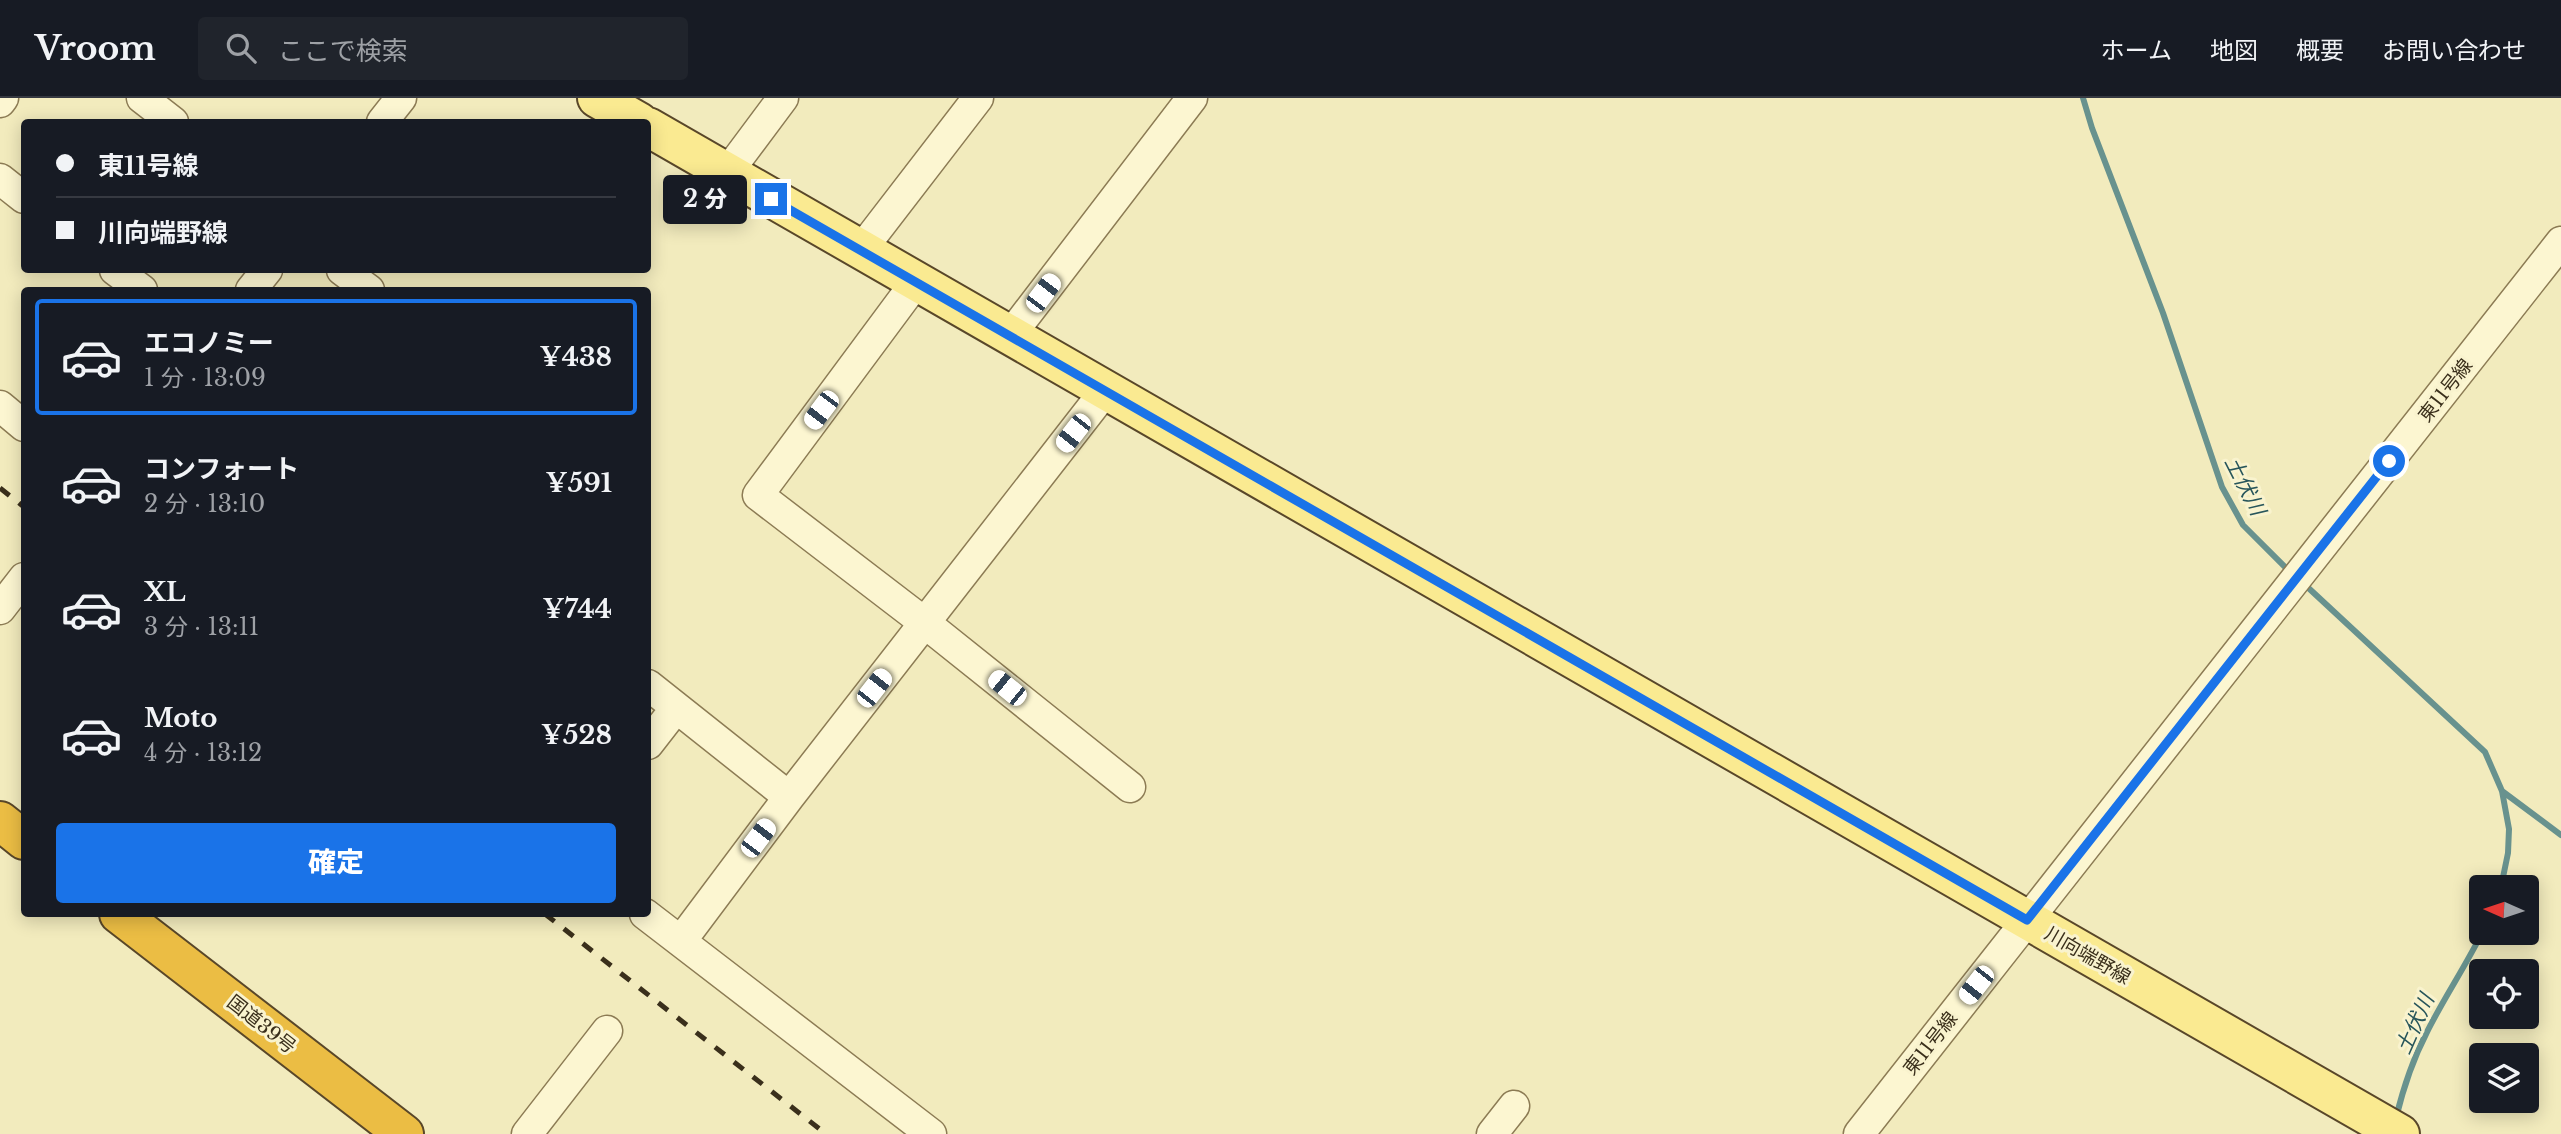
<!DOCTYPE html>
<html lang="ja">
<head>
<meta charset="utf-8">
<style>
  :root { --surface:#171b24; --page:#20242c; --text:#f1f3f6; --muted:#9ea1a6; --line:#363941; --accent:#1a73e8 }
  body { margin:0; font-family:"Libre Baskerville","Noto Sans JP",serif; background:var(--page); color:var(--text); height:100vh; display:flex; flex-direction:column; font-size:26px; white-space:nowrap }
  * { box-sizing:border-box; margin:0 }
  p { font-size:23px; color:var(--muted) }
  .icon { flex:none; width:38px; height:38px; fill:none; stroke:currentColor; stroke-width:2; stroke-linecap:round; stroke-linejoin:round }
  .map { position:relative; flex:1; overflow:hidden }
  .panel { position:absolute; left:21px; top:189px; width:630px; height:630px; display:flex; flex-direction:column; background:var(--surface); border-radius:7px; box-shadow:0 4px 18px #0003 }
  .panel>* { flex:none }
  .guide { position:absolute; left:21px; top:21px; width:630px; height:154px; border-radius:7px; box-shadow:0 4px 18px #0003; display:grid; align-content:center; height:154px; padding:0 35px; background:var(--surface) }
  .needle { width:46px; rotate:273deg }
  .fabs { position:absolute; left:2469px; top:777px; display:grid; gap:14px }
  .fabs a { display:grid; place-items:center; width:70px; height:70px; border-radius:7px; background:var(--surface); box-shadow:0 4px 18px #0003; font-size:35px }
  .end { position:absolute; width:32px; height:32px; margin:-16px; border:9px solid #1a73e8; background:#fff; box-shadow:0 0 0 4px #fff }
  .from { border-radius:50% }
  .bubble { position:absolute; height:49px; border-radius:7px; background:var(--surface); box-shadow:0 4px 18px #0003; font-size:23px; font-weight:800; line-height:49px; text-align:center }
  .car { position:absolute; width:21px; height:42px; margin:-21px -10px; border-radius:9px; box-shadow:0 0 5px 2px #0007; background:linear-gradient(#fff 24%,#345 0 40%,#fff 0 76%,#345 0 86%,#fff 0) }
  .guide b { display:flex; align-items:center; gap:24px; height:66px; font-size:26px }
  .guide b+b { border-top:2px solid var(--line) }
  .guide i { width:18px; height:18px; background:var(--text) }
  ul { padding:12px 0 0; list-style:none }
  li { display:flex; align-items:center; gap:21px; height:116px; margin:0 14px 10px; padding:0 21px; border:4px solid transparent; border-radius:7px }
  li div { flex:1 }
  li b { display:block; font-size:26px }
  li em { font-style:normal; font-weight:800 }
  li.current { border-color:var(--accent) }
  li>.icon { width:63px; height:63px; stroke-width:1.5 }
  .button { display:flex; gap:14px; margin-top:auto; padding:14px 35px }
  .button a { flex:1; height:80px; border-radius:7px; background:var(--accent); color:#fff; font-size:28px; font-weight:800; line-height:80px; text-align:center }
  header { display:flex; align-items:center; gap:42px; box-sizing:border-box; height:98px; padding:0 35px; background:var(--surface); border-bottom:2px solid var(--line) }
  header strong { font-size:33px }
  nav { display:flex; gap:38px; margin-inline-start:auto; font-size:24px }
  .search { width:490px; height:63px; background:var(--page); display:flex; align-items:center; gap:18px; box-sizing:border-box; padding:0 24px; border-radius:7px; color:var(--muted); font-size:26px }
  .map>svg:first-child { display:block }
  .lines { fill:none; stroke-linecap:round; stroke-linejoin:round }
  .stream { stroke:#68928e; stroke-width:6 }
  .minor-casing { stroke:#8c7b54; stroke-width:33 }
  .major-casing { stroke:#594729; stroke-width:42 }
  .highway-casing { stroke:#594729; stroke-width:42 }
  .minor { stroke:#fcf6d1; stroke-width:30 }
  .major { stroke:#faea91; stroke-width:38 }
  .highway { stroke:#ebbd44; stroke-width:38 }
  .rail { stroke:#3a2f1b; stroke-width:5; stroke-dasharray:12 12; stroke-linecap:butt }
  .route { stroke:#1a73e8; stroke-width:9 }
  .labels { text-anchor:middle; stroke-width:6; stroke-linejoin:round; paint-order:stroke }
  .street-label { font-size:19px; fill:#3a2f1b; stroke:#f9f3ce }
  .water-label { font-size:21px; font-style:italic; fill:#28565b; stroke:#f9f3ce }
</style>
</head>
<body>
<header>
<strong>Vroom</strong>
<div class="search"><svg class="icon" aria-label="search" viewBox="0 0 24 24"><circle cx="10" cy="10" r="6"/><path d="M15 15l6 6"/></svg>ここで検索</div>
<nav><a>ホーム</a><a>地図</a><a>概要</a><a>お問い合わせ</a></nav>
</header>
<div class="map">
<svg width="2561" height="1036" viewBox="0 0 2561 1036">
  <rect width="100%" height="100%" fill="#f2ebbd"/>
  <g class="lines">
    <path class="stream" d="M2083 0 2092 30 2163 215 2222 389 2243 427 2291 475
      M2302 484 2485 654 2502 693 2509 731 2508 755 2501 789
      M2502 693 2561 737
      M2396 1020C2403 991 2413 961 2427 934 2444 900 2465 869 2482 835"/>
    <g class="minor-casing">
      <path id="minor" d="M142 0 173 24
        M0 4 3 0
        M382 24 401 0
        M727 75 783 0
        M0 81 24 100
        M861 152 978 0
        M115 172 142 192
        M342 172 369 192
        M916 184 758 397 925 525 1130 689
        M251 192 267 172
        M1009 239 1192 0
        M0 308 24 328
        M0 511 24 480
        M648 587 789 699
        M648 646 676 610
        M645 816 931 1036
        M681 843 789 699 1105 293
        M527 1036 607 933
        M1492 1036 1514 1008
        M1859 1036 2561 144"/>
    </g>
    <g class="major-casing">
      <path id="major" d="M597 0 639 24
        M648 29 2400 1036"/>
    </g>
    <g class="highway-casing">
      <path id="highway" d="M0 723 24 742
        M119 816 404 1036"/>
    </g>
    <use href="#minor" class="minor"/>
    <use href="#major" class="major"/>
    <use href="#highway" class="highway"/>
    <path class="rail" d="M0 390 24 409
      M545 816 826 1036"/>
  </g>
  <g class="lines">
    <path class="route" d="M771 101 2027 822 2389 363"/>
  </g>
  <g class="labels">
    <g class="street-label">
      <text transform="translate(2445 292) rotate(-52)" y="7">東11号線</text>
      <text transform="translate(2088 857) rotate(30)" y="7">川向端野線</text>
      <text transform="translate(262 926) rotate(38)" y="7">国道39号</text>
      <text transform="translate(1930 945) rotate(-52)" y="7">東11号線</text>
    </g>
    <g class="water-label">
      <text transform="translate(2245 388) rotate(63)" y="7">土伏川</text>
      <text transform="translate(2415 926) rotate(-66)" y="7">土伏川</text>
    </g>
  </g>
</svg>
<div class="fabs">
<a><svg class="needle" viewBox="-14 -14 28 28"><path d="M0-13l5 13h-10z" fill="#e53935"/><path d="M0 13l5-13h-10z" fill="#9ea1a6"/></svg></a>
<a><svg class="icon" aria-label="locate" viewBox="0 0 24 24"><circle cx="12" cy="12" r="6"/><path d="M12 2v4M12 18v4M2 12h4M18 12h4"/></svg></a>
<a><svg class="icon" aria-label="layers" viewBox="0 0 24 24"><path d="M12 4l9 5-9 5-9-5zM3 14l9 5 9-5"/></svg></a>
</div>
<i class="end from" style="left:2389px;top:363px"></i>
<i class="end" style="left:771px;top:101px"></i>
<div class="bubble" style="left:663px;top:77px;width:84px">2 分</div>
<i class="car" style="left:1043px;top:195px;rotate:37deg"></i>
<i class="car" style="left:821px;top:312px;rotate:217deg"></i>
<i class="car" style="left:1073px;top:335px;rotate:218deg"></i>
<i class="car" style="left:874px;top:590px;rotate:38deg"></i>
<i class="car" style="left:1007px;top:590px;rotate:309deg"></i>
<i class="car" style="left:758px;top:740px;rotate:37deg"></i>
<i class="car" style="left:1976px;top:887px;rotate:218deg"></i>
<div class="guide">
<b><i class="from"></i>東11号線</b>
<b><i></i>川向端野線</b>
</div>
<section class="panel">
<ul>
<li class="current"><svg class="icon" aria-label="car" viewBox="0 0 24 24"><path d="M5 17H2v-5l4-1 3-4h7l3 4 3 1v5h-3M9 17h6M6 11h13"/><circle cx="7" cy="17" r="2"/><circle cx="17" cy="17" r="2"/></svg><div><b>エコノミー</b><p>1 分 · 13:09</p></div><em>¥438</em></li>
<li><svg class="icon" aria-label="car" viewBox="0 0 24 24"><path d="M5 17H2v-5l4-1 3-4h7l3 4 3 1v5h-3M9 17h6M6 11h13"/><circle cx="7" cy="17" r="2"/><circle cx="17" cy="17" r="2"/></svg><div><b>コンフォート</b><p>2 分 · 13:10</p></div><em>¥591</em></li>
<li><svg class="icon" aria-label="car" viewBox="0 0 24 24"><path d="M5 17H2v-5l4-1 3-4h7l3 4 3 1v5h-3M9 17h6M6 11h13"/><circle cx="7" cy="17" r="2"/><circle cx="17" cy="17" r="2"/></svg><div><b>XL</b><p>3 分 · 13:11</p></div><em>¥744</em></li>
<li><svg class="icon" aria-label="car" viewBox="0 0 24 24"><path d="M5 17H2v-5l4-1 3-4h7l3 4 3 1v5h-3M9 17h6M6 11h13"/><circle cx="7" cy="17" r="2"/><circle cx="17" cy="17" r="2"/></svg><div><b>Moto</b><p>4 分 · 13:12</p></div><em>¥528</em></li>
</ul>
<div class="button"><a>確定</a></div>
</section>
</div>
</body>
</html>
